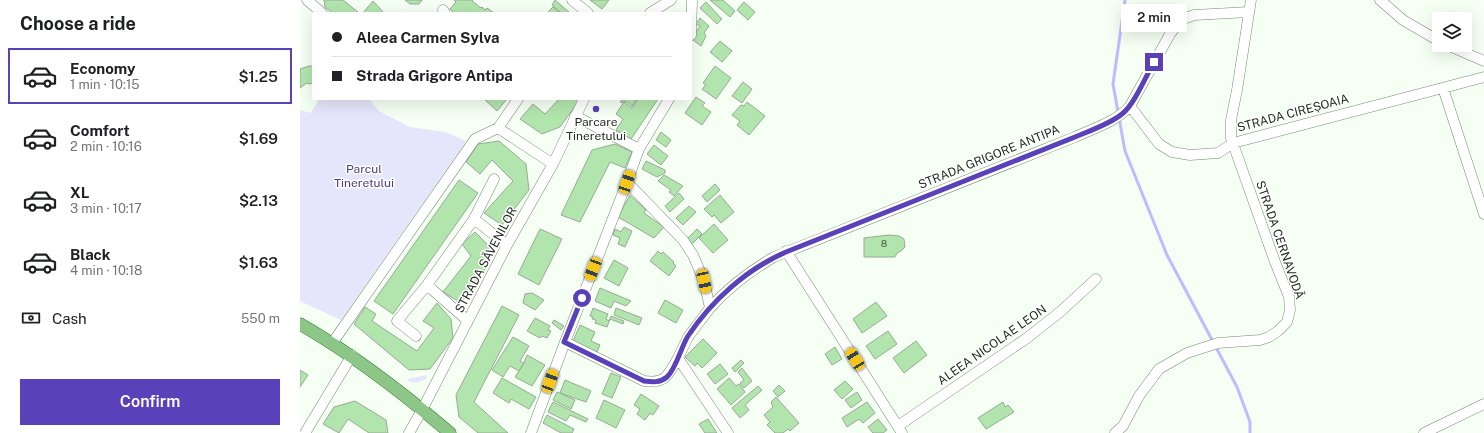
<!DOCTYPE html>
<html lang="en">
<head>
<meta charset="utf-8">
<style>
  :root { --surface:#fff; --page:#f2f2f2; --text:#202124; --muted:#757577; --line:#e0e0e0; --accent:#5941b9 }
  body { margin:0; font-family:"Public Sans",sans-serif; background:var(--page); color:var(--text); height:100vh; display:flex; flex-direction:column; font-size:15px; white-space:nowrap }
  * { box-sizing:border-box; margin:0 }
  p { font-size:13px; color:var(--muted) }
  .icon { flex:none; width:22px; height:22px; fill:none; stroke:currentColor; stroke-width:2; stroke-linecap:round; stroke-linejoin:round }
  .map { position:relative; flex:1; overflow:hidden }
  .panel { display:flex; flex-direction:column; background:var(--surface); width:300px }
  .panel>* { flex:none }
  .guide { position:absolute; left:12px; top:12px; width:380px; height:88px; border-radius:0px; box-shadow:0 4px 16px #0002; display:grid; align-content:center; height:88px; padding:0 20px; background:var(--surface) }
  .buttons { position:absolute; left:1132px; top:12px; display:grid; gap:8px }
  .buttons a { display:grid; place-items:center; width:40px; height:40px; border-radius:0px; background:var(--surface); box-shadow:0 4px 16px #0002; font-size:20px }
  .end { position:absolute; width:18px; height:18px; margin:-9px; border:5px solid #5941b9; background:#fff; box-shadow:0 0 0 2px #fff }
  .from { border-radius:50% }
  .bubble { position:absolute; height:28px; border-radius:0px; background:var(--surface); box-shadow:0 4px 16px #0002; font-size:13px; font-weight:600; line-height:28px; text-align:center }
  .car { position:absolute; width:12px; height:24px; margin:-12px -6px; border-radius:5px; box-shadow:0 0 3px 1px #0007; background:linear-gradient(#f5c518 24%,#345 0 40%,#f5c518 0 76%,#345 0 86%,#f5c518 0) }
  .guide b { display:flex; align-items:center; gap:14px; height:38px; font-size:15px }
  .guide b+b { border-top:1px solid var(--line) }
  .guide i { width:10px; height:10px; background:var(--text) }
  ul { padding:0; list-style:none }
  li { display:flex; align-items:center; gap:12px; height:56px; margin:0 8px 6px; padding:0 12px; border:2px solid transparent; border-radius:0px }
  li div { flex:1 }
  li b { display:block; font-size:15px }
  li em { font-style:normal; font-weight:600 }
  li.selected { border-color:var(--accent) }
  li>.icon { width:36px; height:36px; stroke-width:1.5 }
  h2 { padding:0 20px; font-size:18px; line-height:48px }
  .pay { display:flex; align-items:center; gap:10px; height:44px; padding:0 20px; font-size:15px }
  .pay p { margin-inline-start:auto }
  .primary-button { display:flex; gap:8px; margin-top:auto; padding:8px 20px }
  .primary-button a { flex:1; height:46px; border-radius:0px; background:var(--accent); color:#fff; font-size:16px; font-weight:600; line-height:46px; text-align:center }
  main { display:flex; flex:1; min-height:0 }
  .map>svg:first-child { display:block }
  .green { fill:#e5e5fb }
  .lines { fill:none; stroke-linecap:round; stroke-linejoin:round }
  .stream { stroke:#bfbcfe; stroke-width:3 }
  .building { fill:#b2e5ad; stroke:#96ab93 }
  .minor-casing { stroke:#748972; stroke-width:11 }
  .major-casing { stroke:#367831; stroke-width:13 }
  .minor { stroke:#fff; stroke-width:10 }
  .major { stroke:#8cc788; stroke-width:12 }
  .route { stroke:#5941b9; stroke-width:5 }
  .poi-dot { fill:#5941b9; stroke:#fff; stroke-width:1.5 }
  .labels { text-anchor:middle; stroke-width:3; stroke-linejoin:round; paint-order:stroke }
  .number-label { font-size:10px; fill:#465a44 }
  .street-label { font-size:12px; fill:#222b21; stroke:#fff }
  .poi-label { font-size:12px; fill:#222b21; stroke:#fff }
  .park-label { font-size:12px; fill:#493e8a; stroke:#fff }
</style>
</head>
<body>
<main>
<section class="panel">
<h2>Choose a ride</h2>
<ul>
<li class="selected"><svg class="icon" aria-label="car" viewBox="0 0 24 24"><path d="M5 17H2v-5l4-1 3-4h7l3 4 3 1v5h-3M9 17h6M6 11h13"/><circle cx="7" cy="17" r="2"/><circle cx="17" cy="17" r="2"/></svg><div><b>Economy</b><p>1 min · 10:15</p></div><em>$1.25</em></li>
<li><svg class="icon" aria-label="car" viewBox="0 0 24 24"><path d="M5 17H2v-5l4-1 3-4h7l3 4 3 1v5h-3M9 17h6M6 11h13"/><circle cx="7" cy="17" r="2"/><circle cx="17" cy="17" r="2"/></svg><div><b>Comfort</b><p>2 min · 10:16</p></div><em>$1.69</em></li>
<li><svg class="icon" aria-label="car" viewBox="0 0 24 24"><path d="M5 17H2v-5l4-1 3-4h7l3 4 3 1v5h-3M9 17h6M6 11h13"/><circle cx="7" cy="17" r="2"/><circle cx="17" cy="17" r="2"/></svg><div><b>XL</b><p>3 min · 10:17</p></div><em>$2.13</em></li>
<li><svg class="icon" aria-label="car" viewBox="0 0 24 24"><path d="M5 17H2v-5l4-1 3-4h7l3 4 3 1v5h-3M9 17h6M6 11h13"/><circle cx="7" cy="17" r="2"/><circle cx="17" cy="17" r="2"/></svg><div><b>Black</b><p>4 min · 10:18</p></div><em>$1.63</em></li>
</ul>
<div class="pay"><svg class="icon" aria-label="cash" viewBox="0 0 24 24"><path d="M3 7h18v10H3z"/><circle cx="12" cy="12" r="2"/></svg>Cash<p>550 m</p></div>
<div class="primary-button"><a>Confirm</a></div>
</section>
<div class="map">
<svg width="1184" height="433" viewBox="0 0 1184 433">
  <rect width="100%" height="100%" fill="#f5fff4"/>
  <path class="green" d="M19 99H69L79 111 110 127 145 132 166 141 41 320 0 301V110L11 113Z
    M127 375 126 379C119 382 112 385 107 379Z"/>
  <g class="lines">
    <path class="stream" d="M825 0 813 84 825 151 867 255 937 387 950 422V433"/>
  </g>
  <path class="building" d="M24 0H43L59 13H32L25 7Z
    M105 0H122L119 4H110Z
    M154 0H173L172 1 181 8 182 7 185 10 187 8 194 13H166L165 12 163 13H154L150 9 156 2Z
    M255 0 270 13H261L252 5Z
    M290 0H309L302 9Z
    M410 0H423L435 11 430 17Z
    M73 1 84 13H63Z
    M406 2 422 19 417 24 400 8Z
    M444 2 455 12 448 20 437 10Z
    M253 7 260 13H247Z
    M400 18 409 26 404 33 406 36 401 46 393 40 394 35 400 26 396 24Z
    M420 41 432 51 422 62 410 52Z
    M9 66H13V83L10 84 7 83 0 88V69Z
    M415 66 431 78 416 99 402 89 406 85 403 83Z
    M443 82 452 89 442 103 432 96Z
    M396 97 405 103 402 106 411 112 402 125 385 113Z
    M184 99H207L197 111Z
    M259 99H279V101L260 127 242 134 220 119 233 104 245 114Z
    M323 99H337L332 106 327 102 323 101 322 103 320 102Z
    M338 99H358L331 139 316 130 323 119 316 114 324 102 332 108Z
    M447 102 465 116 449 135 437 125 440 121 432 115 441 105 444 106Z
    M361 132 371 140 366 147 356 140Z
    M199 141 226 164 229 190 202 225 184 213 213 181 192 160 180 174 166 162 178 144Z
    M315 144 332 152 325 168 310 162 280 222 261 215 292 150Z
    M354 145 368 156 361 165 347 154Z
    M346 161 365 170V173L357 177 342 169Z
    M364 175 383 186 374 196 369 192 371 190 358 181Z
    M159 180 178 193 93 314 74 301Z
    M415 184 420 190 407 202 402 196Z
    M379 193 384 199 370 212 365 206Z
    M330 195 346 210 344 213 364 227 354 238 318 217Z
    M420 195 434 212 421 223 414 215 412 217 404 209Z
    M389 206 396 212 383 225 376 218Z
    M414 224 428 240 413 253 399 238Z
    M324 227 332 231 325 247 318 244 320 238 313 235 315 229 321 232Z
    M240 229 262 239 239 285 218 274Z
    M397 229 402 234 391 245 386 240Z
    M175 232 190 247V262L161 303 143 292 171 256 162 244Z
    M589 235 599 236 604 239 605 247 601 251 597 253 595 257H564V238Z
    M358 251 361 254 363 252 374 262 373 263 376 266 369 276 350 261Z
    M314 260 328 268 319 286 304 278Z
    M300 288 331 301 326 306 314 301 311 308 295 301Z
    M232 293 244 300 235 310 223 303 225 294Z
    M365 300 383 310 376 323 358 313Z
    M576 302 587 316 562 333 553 319Z
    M137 303 151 319 153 338 130 369 109 370 54 324 65 307 76 314 72 321 117 351 134 328 123 321Z
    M202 306 219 315 174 402 208 433H178L159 417 156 395Z
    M293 308 308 314 306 319 309 321 311 316 324 321 323 324 310 319 307 327 295 323 296 320 292 319 293 317 290 316Z
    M316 308 342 318 339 325 314 315Z
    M235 318 250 326 248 330 251 331 247 338 242 336 240 338 227 331Z
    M254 320 264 326 261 330 252 323Z
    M280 325 295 332 291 341 300 345 297 352 273 341Z
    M588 331 597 344 575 359 566 346Z
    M213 337 229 346 220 361 224 363 219 371 210 366 203 377 192 370Z
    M403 339 417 353 402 368 397 363 395 366 385 357Z
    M616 341 627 355 604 373 593 358Z
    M535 347 542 359 532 365 525 354Z
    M227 355 245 365 232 386 215 377 224 363Z
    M441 360 444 363 435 372 432 368Z
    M420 364 428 374 415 384 407 374Z
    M442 368 452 381 444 388 440 383 444 380 438 372Z
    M0 370 8 375 0 387Z
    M311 373 321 377 312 398 302 394Z
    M202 378 236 397 229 409 211 399 209 403 193 393Z
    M429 378 436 386 439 384 445 392 431 405 417 389Z
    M265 380 291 391 286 402 260 393Z
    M545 381 553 389 542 399 534 390Z
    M479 385 485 391 478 397 473 391Z
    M458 386 462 390 445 405 449 410 440 418 432 408Z
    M257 392 275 400 271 409 253 400Z
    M557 392 562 400 551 408 545 400Z
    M341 394 359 406 353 415 350 413 345 420 337 414 340 409 334 405Z
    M476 397 499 423 490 431 488 429 483 433H475L467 425 470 422 464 415 473 407 471 402Z
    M304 400 325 410 316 428 296 418Z
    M55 401 86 420 88 433H69L48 419 39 433 23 424 34 407Z
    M253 402 288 419 286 422 270 415 266 421 248 412Z
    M567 402 575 413 563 423 559 419 547 427 542 418Z
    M703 402 705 407 708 405 714 412 686 429 678 418Z
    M247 415 274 429 272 433H261L243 423Z
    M408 419 417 433H405L399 424Z
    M578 419 587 430 583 433H573L568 427Z"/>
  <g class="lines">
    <g class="minor-casing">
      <path id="minor" d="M7 0 22 13
        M272 0 288 13
        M1080 0 1103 20 1139 41
        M143 10 145 13
        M350 13 371 0
        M391 35 392 0
        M1147 45 1184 61
        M1143 88 1184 214
        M830 106 859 144 872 152 890 155 918 153 933 143 1184 77
        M275 116 339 149
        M198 128 253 164
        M327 182 383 240 393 255 404 281 410 308 388 337 378 358 428 433
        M174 219 207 245
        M486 251 602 433
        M127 285 168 321
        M410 308C428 288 450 271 474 257L775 137C794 128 816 122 830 106L870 34 881 20 894 15 949 12
        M116 336 97 321 127 285 174 219 194 179
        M33 342 175 139 198 128 218 99
        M265 342 344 381C366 384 368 375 378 358
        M598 426 727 338 760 312 796 279
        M5 433 52 355
        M109 433 122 410 207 245 253 164 284 99
        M231 433 265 342 327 182 339 149 369 99
        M815 433 823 426 839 396 859 369 887 353 918 343 960 340 969 337 978 331 987 322 990 310 989 297 975 262 931 138V120L937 90 951 0
        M1124 433 1184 404"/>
    </g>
    <g class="major-casing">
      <path id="major" d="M0 324C54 355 103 393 150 433"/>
    </g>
    <use href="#minor" class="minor"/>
    <use href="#major" class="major"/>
  </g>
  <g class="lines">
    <path class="route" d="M282 298 264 342 344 381C352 382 360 383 367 377 376 369 381 347 388 336 412 300 447 269 486 252L775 137C789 131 810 124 822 114 834 105 846 76 854 62"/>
  </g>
  <circle class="poi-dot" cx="296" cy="109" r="4"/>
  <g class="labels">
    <g class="number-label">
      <text x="584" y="247">8</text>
    </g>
    <g class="street-label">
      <text transform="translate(993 113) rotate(-15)" y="4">STRADA CIREȘOAIA</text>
      <text transform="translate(689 157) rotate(-22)" y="4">STRADA GRIGORE ANTIPA</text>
      <text transform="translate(980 240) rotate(71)" y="4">STRADA CERNAVODĂ</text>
      <text transform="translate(186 260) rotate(-62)" y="4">STRADA SĂVENILOR</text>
      <text transform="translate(692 345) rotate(-35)" y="4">ALEEA NICOLAE LEON</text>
    </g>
    <g class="poi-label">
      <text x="296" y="126">Parcare<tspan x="296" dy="14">Tineretului</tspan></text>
    </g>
    <g class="park-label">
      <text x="64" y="173">Parcul<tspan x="64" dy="14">Tineretului</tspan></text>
    </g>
  </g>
</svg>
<div class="buttons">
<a><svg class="icon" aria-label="layers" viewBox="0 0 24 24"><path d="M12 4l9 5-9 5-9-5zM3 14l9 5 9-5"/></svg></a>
</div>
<i class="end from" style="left:282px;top:298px"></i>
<i class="end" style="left:854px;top:62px"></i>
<div class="bubble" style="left:821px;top:4px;width:66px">2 min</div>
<i class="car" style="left:327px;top:182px;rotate:19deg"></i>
<i class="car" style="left:293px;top:269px;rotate:201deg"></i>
<i class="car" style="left:404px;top:281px;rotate:168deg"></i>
<i class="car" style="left:555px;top:359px;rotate:328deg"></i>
<i class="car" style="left:250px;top:381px;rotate:20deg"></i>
<div class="guide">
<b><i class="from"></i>Aleea Carmen Sylva</b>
<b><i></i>Strada Grigore Antipa</b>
</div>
</div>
</main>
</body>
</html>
